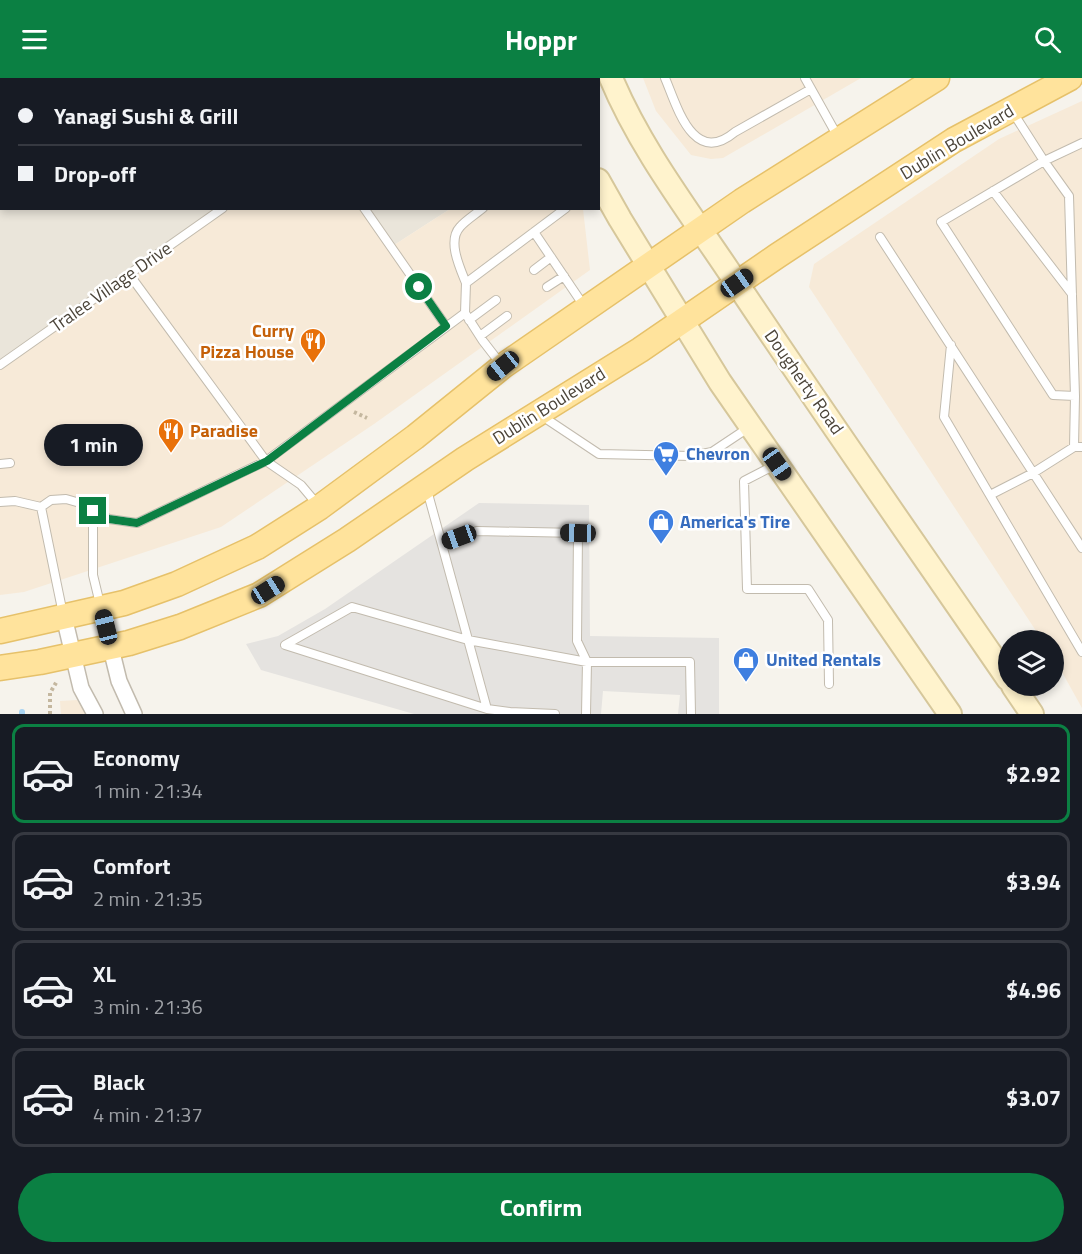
<!DOCTYPE html>
<html lang="en">
<head>
<meta charset="utf-8">
<style>
  :root { --surface:#171b24; --page:#20242c; --text:#f1f3f6; --muted:#9ea1a6; --line:#363941; --accent:#0b8043 }
  body { margin:0; font-family:"Titillium Web",sans-serif; background:var(--page); color:var(--text); height:100vh; display:flex; flex-direction:column; font-size:22px; white-space:nowrap }
  * { box-sizing:border-box; margin:0 }
  p { font-size:20px; color:var(--muted) }
  .icon { flex:none; width:33px; height:33px; fill:none; stroke:currentColor; stroke-width:2; stroke-linecap:round; stroke-linejoin:round }
  .map { position:relative; height:636px; overflow:hidden }
  .sheet { display:flex; flex-direction:column; background:var(--surface); flex:1 }
  .sheet>* { flex:none }
  .top-card { position:absolute; left:0px; top:0px; width:600px; height:132px; box-shadow:0 3px 9px #0003; display:grid; align-content:center; height:132px; padding:0 18px; background:var(--surface) }
  .fabs { position:absolute; left:998px; top:552px; display:grid; gap:12px }
  .fabs a { display:grid; place-items:center; width:66px; height:66px; border-radius:50%; background:var(--surface); box-shadow:0 3px 9px #0003; font-size:30px }
  .end { position:absolute; width:27px; height:27px; margin:-14px; border:8px solid #0b8043; background:#fff; box-shadow:0 0 0 3px #fff }
  .from { border-radius:50% }
  .bubble { position:absolute; height:42px; border-radius:21px; background:var(--surface); box-shadow:0 3px 9px #0003; font-size:20px; font-weight:700; line-height:42px; text-align:center }
  .car { position:absolute; width:18px; height:36px; margin:-18px -9px; border-radius:8px; box-shadow:0 0 4px 2px #0007; background:linear-gradient(#222 24%,#8ab4d8 0 40%,#222 0 76%,#8ab4d8 0 86%,#222 0) }
  .top-card b { display:flex; align-items:center; gap:21px; height:57px; font-size:22px }
  .top-card b+b { border-top:2px solid var(--line) }
  .top-card i { width:15px; height:15px; background:var(--text) }
  ul { padding:10px 0 0; list-style:none }
  li { display:flex; align-items:center; gap:18px; height:99px; margin:0 12px 9px; padding:0 6px; border:3px solid var(--line); border-radius:12px }
  li div { flex:1 }
  li b { display:block; font-size:22px }
  li em { font-style:normal; font-weight:700 }
  li.current { border-color:var(--accent) }
  li>.icon { width:54px; height:54px; stroke-width:1.5 }
  .primary-button { display:flex; gap:12px; margin-top:auto; padding:12px 18px }
  .primary-button a { flex:1; height:69px; border-radius:36px; background:var(--accent); color:#fff; font-size:24px; font-weight:700; line-height:69px; text-align:center }
  header { display:flex; justify-content:space-between; align-items:center; height:78px; padding:0 18px; background:var(--accent); color:#fff; font-size:27px; font-weight:700 }
  .map>svg:first-child { display:block }
  .residential { fill:#eae5da }
  .commercial { fill:#f7ead8 }
  .parking { fill:#e5e3e0 }
  .lines { fill:none; stroke-linecap:round; stroke-linejoin:round }
  .stream { stroke:#a9d4f2; stroke-width:6 }
  .service-casing { stroke:#c2bbae; stroke-width:10 }
  .minor-casing { stroke:#c2bbae; stroke-width:18 }
  .secondary-casing { stroke:#d6c79b; stroke-width:26 }
  .primary-casing { stroke:#e6c16a; stroke-width:27 }
  .path { stroke:#c4b79f; stroke-width:4; stroke-dasharray:3 3; stroke-linecap:butt }
  .service { stroke:#fff; stroke-width:8 }
  .minor { stroke:#fff; stroke-width:15 }
  .secondary { stroke:#fff3cd; stroke-width:22 }
  .primary { stroke:#ffe39c; stroke-width:24 }
  .route { stroke:#0b8043; stroke-width:8 }
  .labels { text-anchor:middle; stroke-width:5; stroke-linejoin:round; paint-order:stroke }
  .street-label { font-size:18px; fill:#4b4439; stroke:#fff }
  .food-label { font-size:18px; font-weight:bold; fill:#c56008; stroke:#fff; text-anchor:end }
  .shop-label { font-size:18px; font-weight:bold; fill:#366cbe; stroke:#fff; text-anchor:start }
</style>
</head>
<body>
<header><svg class="icon" aria-label="menu" viewBox="0 0 24 24"><path d="M4 6h16M4 12h16M4 18h16"/></svg>Hoppr<svg class="icon" aria-label="search" viewBox="0 0 24 24"><circle cx="10" cy="10" r="6"/><path d="M15 15l6 6"/></svg></header>
<div class="map">
<svg width="1082" height="636" viewBox="0 0 1082 636">
  <rect width="100%" height="100%" fill="#f6f3ec"/>
  <path class="residential" d="M0 0H552L553 1 2 2V130L223 131 0 287Z
    M364 131H450L391 169Z"/>
  <path class="commercial" d="M643 0H861L723 80 711 81 691 77 656 33Z
    M1082 23V630L1053 578V562H1042L809 209 814 186 999 61Z
    M223 131H364L391 169 450 131H583L590 192 374 346 221 449 24 514 0 517V287Z
    M77 622 87 636H61L60 623Z"/>
  <path class="parking" d="M479 425 589 427 590 558 719 560V636H678L680 617 603 613 601 636H414L261 592 246 566 278 558 325 531Z"/>
  <g class="lines">
    <path class="stream" d="M22 634V636"/>
    <g class="service-casing">
      <path id="service" d="M274 0 275 2
        M665 0C677 28 693 89 735 54L811 11
        M805 0 838 59
        M26 2 29 0
        M406 2 408 0
        M0 20 2 19
        M1012 33 1044 83 941 144 1053 317 1075 318 1069 118 1044 83 1082 65
        M993 113 1072 216
        M364 130 446 248
        M534 154 584 228
        M880 159 1082 470
        M534 192 551 179
        M129 196 266 383 301 407 317 426
        M466 205C460 190 447 163 460 149 466 142 476 136 483 130
        M547 209 564 198
        M465 235 466 205 566 130
        M469 242 496 222
        M480 258 507 238
        M951 267 944 339 1082 574
        M0 287 223 130
        M542 338 599 376 691 378 712 374 748 350
        M1074 369 1075 318
        M0 386 10 385
        M775 387 744 403 747 511H808L828 542 829 606
        M427 412 487 631
        M990 417 1033 395 1074 369H1082
        M0 424 15 423 41 429 51 422 66 421 80 425 109 441 137 445 266 383 465 235 483 263 500 285
        M41 429 63 536
        M93 433V497L100 526
        M442 466 477 453 578 455 577 563 587 584 586 636
        M555 636 510 634 487 631 285 567 352 529 468 562 587 584H690L691 636"/>
    </g>
    <g class="minor-casing">
      <path id="minor" d="M101 530 119 603 134 636
        M64 539 81 610 95 636"/>
    </g>
    <g class="secondary-casing">
      <path id="secondary" d="M552 0 553 2
        M611 0C641 72 691 136 734 201 823 335 916 467 1008 601
        M598 102 620 141 720 304 950 636
        M1013 608 1032 636"/>
    </g>
    <g class="primary-casing">
      <path id="primary" d="M0 553 124 525 177 506 257 469 320 429 415 359 503 288 742 123 937 0
        M0 590 40 584 129 565 180 549 259 517 347 462 465 381 640 272 777 178 954 62 1070 0"/>
    </g>
    <path class="path" d="M354 334 367 340
      M50 636V615L57 603"/>
    <use href="#service" class="service"/>
    <use href="#minor" class="minor"/>
    <use href="#secondary" class="secondary"/>
    <use href="#primary" class="primary"/>
  </g>
  <g class="lines">
    <path class="route" d="M93 433 109 441 137 445 267 383 446 248 419 209"/>
  </g>
  <defs>
    <g id="restaurant-pin" transform="scale(1.35)"><path d="M0 17L-7.5 6A9.5 9.5 0 1 1 7.5 6Z" fill="#e8710a" stroke="#fff"/><path d="M-5-6h1v4h1v-4h1v4h1v-4h1v5L-1.5 .5V6h-2V.5L-5-1ZM5-6V6H3V1.5H1.5Q1.5-4 5-6Z" fill="#fff"/></g>
    <g id="supermarket-pin" transform="scale(1.35)"><path d="M0 17L-7.5 6A9.5 9.5 0 1 1 7.5 6Z" fill="#3f7fe0" stroke="#fff"/><path d="M-6-5.5h2.5l.6 2H6L4.5 2H-2.5L-4.4-4H-6ZM-1.5 3.2a1.3 1.3 0 1 0 .1 0ZM3 3.2a1.3 1.3 0 1 0 .1 0Z" fill="#fff"/></g>
    <g id="shop-pin" transform="scale(1.35)"><path d="M0 17L-7.5 6A9.5 9.5 0 1 1 7.5 6Z" fill="#3f7fe0" stroke="#fff"/><path d="M-5-2.5h2.3a2.7 3.5 0 0 1 5.4 0H5L5.5 6h-11ZM-1.5-2.5h3a1.5 2.3 0 0 0-3 0Z" fill="#fff"/></g>
  </defs>
  <g fill-rule="evenodd">
    <use href="#restaurant-pin" x="313" y="263"/>
    <use href="#restaurant-pin" x="171" y="353"/>
    <use href="#supermarket-pin" x="666" y="376"/>
    <use href="#shop-pin" x="661" y="444"/>
    <use href="#shop-pin" x="746" y="582"/>
  </g>
  <g class="labels">
    <g class="street-label">
      <text transform="translate(957 64) rotate(-31)" y="6">Dublin Boulevard</text>
      <text transform="translate(111 209) rotate(-35)" y="6">Tralee Village Drive</text>
      <text transform="translate(804 304) rotate(55)" y="6">Dougherty Road</text>
      <text transform="translate(549 328) rotate(-32)" y="6">Dublin Boulevard</text>
    </g>
    <g class="food-label">
      <text x="294" y="259">Curry<tspan x="294" dy="21">Pizza House</tspan></text>
      <text x="190" y="359" text-anchor="start">Paradise</text>
    </g>
    <g class="shop-label">
      <text x="686" y="382">Chevron</text>
      <text x="680" y="450">America's Tire</text>
      <text x="766" y="588">United Rentals</text>
    </g>
  </g>
</svg>
<div class="fabs">
<a><svg class="icon" aria-label="layers" viewBox="0 0 24 24"><path d="M12 4l9 5-9 5-9-5zM3 14l9 5 9-5"/></svg></a>
</div>
<i class="end from" style="left:419px;top:209px"></i>
<i class="end" style="left:93px;top:433px"></i>
<div class="bubble" style="left:44px;top:346px;width:99px">1 min</div>
<i class="car" style="left:737px;top:205px;rotate:55deg"></i>
<i class="car" style="left:503px;top:288px;rotate:231deg"></i>
<i class="car" style="left:777px;top:386px;rotate:145deg"></i>
<i class="car" style="left:578px;top:455px;rotate:271deg"></i>
<i class="car" style="left:459px;top:459px;rotate:250deg"></i>
<i class="car" style="left:268px;top:512px;rotate:58deg"></i>
<i class="car" style="left:106px;top:549px;rotate:346deg"></i>
<div class="top-card">
<b><i class="from"></i>Yanagi Sushi &amp; Grill</b>
<b><i></i>Drop-off</b>
</div>
</div>
<section class="sheet">
<ul>
<li class="current"><svg class="icon" aria-label="car" viewBox="0 0 24 24"><path d="M5 17H2v-5l4-1 3-4h7l3 4 3 1v5h-3M9 17h6M6 11h13"/><circle cx="7" cy="17" r="2"/><circle cx="17" cy="17" r="2"/></svg><div><b>Economy</b><p>1 min · 21:34</p></div><em>$2.92</em></li>
<li><svg class="icon" aria-label="car" viewBox="0 0 24 24"><path d="M5 17H2v-5l4-1 3-4h7l3 4 3 1v5h-3M9 17h6M6 11h13"/><circle cx="7" cy="17" r="2"/><circle cx="17" cy="17" r="2"/></svg><div><b>Comfort</b><p>2 min · 21:35</p></div><em>$3.94</em></li>
<li><svg class="icon" aria-label="car" viewBox="0 0 24 24"><path d="M5 17H2v-5l4-1 3-4h7l3 4 3 1v5h-3M9 17h6M6 11h13"/><circle cx="7" cy="17" r="2"/><circle cx="17" cy="17" r="2"/></svg><div><b>XL</b><p>3 min · 21:36</p></div><em>$4.96</em></li>
<li><svg class="icon" aria-label="car" viewBox="0 0 24 24"><path d="M5 17H2v-5l4-1 3-4h7l3 4 3 1v5h-3M9 17h6M6 11h13"/><circle cx="7" cy="17" r="2"/><circle cx="17" cy="17" r="2"/></svg><div><b>Black</b><p>4 min · 21:37</p></div><em>$3.07</em></li>
</ul>
<div class="primary-button"><a>Confirm</a></div>
</section>
</body>
</html>
